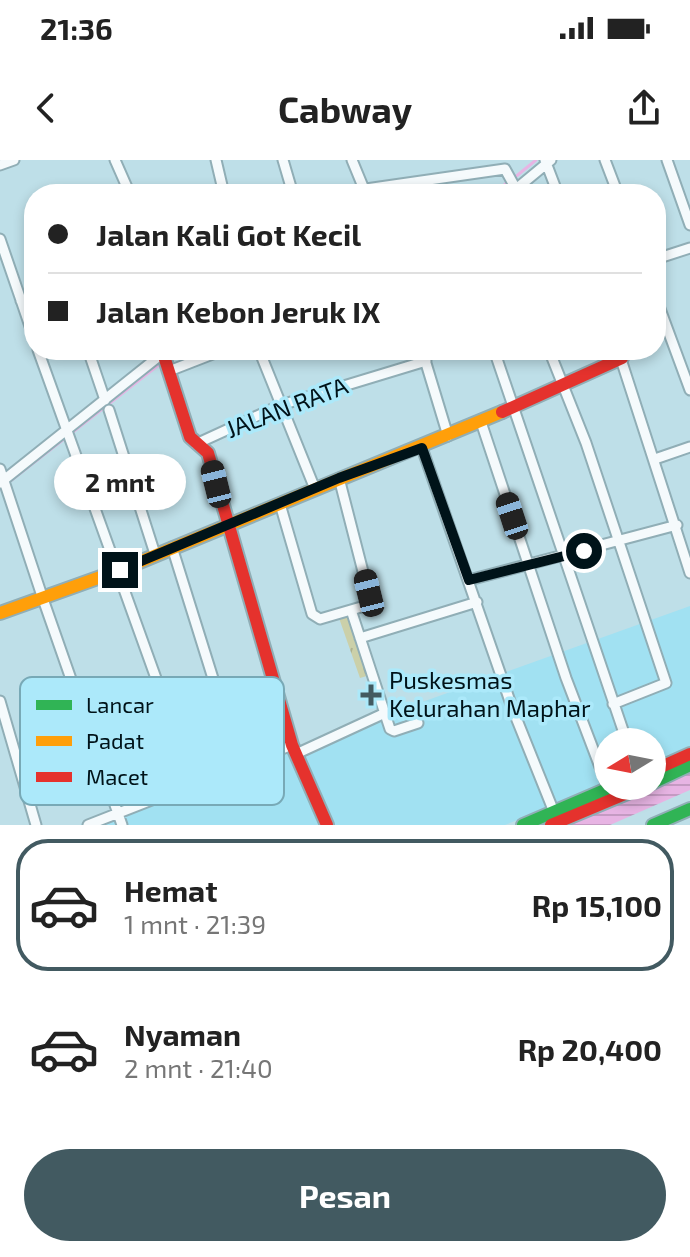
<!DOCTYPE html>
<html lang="id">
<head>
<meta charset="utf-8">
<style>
  :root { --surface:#fff; --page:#f2f2f2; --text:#222; --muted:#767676; --line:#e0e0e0; --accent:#425a61 }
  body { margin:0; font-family:"Exo 2",sans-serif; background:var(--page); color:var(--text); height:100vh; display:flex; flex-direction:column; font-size:30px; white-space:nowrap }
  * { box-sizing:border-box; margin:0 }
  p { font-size:26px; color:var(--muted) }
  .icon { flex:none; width:44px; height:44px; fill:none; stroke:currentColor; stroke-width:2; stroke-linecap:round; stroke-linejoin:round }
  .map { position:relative; height:665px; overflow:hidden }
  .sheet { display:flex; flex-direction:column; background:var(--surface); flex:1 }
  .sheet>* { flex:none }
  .banner { position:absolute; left:24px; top:24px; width:642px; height:176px; border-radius:32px; box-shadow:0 4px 12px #0003; display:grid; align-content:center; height:176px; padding:0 24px; background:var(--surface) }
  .needle { width:52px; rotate:260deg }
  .tools { position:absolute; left:594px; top:568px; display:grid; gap:16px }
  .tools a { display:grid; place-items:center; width:72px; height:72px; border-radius:50%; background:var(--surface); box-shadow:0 4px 12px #0003; font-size:40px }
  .end { position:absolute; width:36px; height:36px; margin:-18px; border:10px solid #001319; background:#fff; box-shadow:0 0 0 4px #fff }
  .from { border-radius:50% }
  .bubble { position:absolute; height:56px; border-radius:28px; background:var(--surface); box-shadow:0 4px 12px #0003; font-size:26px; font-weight:700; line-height:56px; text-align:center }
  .car { position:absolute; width:24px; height:48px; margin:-24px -12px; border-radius:10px; box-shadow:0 0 6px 2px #0007; background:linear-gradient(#222 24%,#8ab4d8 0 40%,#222 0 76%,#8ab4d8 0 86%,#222 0) }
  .banner b { display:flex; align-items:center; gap:28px; height:76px; font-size:30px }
  .banner b+b { border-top:2px solid var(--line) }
  .banner i { width:20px; height:20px; background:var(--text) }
  ul { padding:14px 0 0; list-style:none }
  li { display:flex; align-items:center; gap:24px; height:132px; margin:0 16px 12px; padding:0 8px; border:4px solid transparent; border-radius:32px }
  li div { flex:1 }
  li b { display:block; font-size:30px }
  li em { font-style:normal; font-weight:700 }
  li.on { border-color:var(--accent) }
  li>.icon { width:72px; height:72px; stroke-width:1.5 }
  .action { display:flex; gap:16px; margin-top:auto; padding:16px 24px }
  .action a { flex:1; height:92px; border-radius:48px; background:var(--accent); color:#fff; font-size:32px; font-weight:700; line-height:92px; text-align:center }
  .status { display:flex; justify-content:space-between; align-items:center; height:56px; padding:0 40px; background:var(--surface); direction:ltr }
  .status svg { height:22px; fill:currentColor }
  header { display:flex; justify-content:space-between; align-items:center; height:104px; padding:0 24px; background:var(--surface); font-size:36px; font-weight:700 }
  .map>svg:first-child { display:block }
  .built { fill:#a1e1f2 }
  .park { fill:url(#park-tufts) }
  .water { fill:url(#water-rules) }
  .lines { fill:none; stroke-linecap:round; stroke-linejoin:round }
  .stream { stroke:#e7b4e3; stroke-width:3 }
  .street-casing { stroke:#90aeb6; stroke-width:13 }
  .fast-casing { stroke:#90aeb6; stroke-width:16 }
  .slow-casing { stroke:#90aeb6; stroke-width:16 }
  .jam-casing { stroke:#90aeb6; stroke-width:16 }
  .street { stroke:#f5fafc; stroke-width:9 }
  .fast { stroke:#30b455; stroke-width:12 }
  .slow { stroke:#ff9f0a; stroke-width:12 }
  .jam { stroke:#e5322d; stroke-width:12 }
  .route { stroke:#001319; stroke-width:10 }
  .poi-dot { fill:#425a61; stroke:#ace9fa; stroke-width:3 }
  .labels { text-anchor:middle; stroke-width:7; stroke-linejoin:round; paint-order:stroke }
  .street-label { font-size:24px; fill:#001319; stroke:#ace9fa }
  .poi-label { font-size:24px; fill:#001319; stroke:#ace9fa; text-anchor:start }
  .key { fill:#ace9fa; stroke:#78a9b6; stroke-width:2 }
  .key-label { font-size:22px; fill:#001319 }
</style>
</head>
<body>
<div class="status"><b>21:36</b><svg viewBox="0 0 49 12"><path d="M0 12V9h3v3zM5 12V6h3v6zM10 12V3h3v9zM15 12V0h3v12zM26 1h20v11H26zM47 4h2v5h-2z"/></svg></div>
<header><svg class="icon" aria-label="back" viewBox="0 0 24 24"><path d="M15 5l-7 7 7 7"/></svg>Cabway<svg class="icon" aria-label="share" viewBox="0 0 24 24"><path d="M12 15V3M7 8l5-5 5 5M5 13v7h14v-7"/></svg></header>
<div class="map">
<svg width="690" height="665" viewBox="0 0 690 665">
  <defs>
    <pattern id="park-tufts" width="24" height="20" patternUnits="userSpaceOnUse" patternTransform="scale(2)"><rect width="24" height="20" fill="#cbd0a9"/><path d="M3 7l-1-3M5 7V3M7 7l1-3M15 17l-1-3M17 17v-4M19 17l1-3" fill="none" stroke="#adb291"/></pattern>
    <pattern id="water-rules" width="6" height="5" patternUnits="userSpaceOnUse" patternTransform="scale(2)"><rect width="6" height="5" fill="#e7b4e3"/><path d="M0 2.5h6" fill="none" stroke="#c49ac2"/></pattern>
  </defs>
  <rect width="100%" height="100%" fill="#bedfe8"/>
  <path class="built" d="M690 446V592L652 607V582H608V624L505 665H80Z"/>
  <path class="park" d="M349 454 370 515 360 518 339 458Z"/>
  <path class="water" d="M690 607V630L610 665H555Z"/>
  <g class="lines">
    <path class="stream" d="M514 18 536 0
      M493 34 508 22
      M167 199 185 190
      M0 329 161 203"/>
    <g class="street-casing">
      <path id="street" d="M115 0 130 34
        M216 0 224 34
        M283 0 293 34
        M352 0 366 34
        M545 0 558 34
        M605 0 618 34
        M667 0 690 65
        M0 5 14 0
        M208 34 223 30 240 34
        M331 34 505 9 516 29
        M510 34 551 0
        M0 79 34 178
        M656 99 690 88
        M656 138 690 230
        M21 141 34 138
        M38 190 194 624
        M88 190 105 240
        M259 190 315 329
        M422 190 448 276
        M494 190 627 582
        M549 190 586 283 666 523 613 544
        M618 190 690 413
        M169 211 223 190
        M109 250 155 394
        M481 262 566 518 608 628
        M196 284 281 245 426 201
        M422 288 513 550 554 652
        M655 299 690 287
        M0 309 42 436
        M0 323 163 193
        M280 344 312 454 320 459 368 445 370 439 339 318
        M172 387 240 605
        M469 420 677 365
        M43 439 122 665
        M351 450 390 569 394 571 418 563
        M360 478 477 442
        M0 541 36 665
        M296 594 385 553
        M88 665 292 585"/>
    </g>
    <g class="fast-casing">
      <path id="fast" d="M652 623 690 605
        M523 665 614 626
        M653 665 690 649"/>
    </g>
    <g class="slow-casing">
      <path id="slow" d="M0 453 120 410 502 252"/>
    </g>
    <g class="jam-casing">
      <path id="jam" d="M162 190 190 277 208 293 292 585 327 665
        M502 252 622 198
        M652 611 690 594
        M551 665 644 626"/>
    </g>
    <use href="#street" class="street"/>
    <use href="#fast" class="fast"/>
    <use href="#slow" class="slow"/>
    <use href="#jam" class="jam"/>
  </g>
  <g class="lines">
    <path class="route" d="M120 410 339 318 422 288 469 420 584 391"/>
  </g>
  <path class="poi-dot" d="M367 523h8v8h8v8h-8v8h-8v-8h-8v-8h8z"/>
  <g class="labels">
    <g class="street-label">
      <text transform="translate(287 248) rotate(-21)" y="8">JALAN RATA</text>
    </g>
    <g class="poi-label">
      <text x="389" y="529">Puskesmas<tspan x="389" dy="28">Kelurahan Maphar</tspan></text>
    </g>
  </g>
  <rect x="20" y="517" width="264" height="128" rx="12" class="key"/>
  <rect x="36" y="540" width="36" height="10" fill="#30b455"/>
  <rect x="36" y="576" width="36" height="10" fill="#ff9f0a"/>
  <rect x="36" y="612" width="36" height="10" fill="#e5322d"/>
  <g class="key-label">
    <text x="86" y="553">Lancar</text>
    <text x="86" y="589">Padat</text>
    <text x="86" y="625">Macet</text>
  </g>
</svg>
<div class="tools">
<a><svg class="needle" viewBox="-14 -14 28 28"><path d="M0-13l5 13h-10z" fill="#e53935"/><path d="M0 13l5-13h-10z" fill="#767676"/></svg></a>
</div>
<i class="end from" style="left:584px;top:391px"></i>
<i class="end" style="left:120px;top:410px"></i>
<div class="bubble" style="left:54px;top:294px;width:132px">2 mnt</div>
<i class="car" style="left:216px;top:324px;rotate:346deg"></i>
<i class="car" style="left:512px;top:356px;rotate:342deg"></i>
<i class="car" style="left:369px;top:433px;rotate:346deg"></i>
<div class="banner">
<b><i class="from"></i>Jalan Kali Got Kecil</b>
<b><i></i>Jalan Kebon Jeruk IX</b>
</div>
</div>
<section class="sheet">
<ul>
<li class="on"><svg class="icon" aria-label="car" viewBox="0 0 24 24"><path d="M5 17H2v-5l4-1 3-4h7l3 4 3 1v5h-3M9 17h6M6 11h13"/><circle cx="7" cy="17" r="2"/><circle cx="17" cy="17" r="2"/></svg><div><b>Hemat</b><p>1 mnt · 21:39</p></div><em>Rp 15,100</em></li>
<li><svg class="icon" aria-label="car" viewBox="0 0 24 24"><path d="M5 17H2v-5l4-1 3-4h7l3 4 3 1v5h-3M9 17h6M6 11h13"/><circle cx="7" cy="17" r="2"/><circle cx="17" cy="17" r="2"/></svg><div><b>Nyaman</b><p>2 mnt · 21:40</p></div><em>Rp 20,400</em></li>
</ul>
<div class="action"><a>Pesan</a></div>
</section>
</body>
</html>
